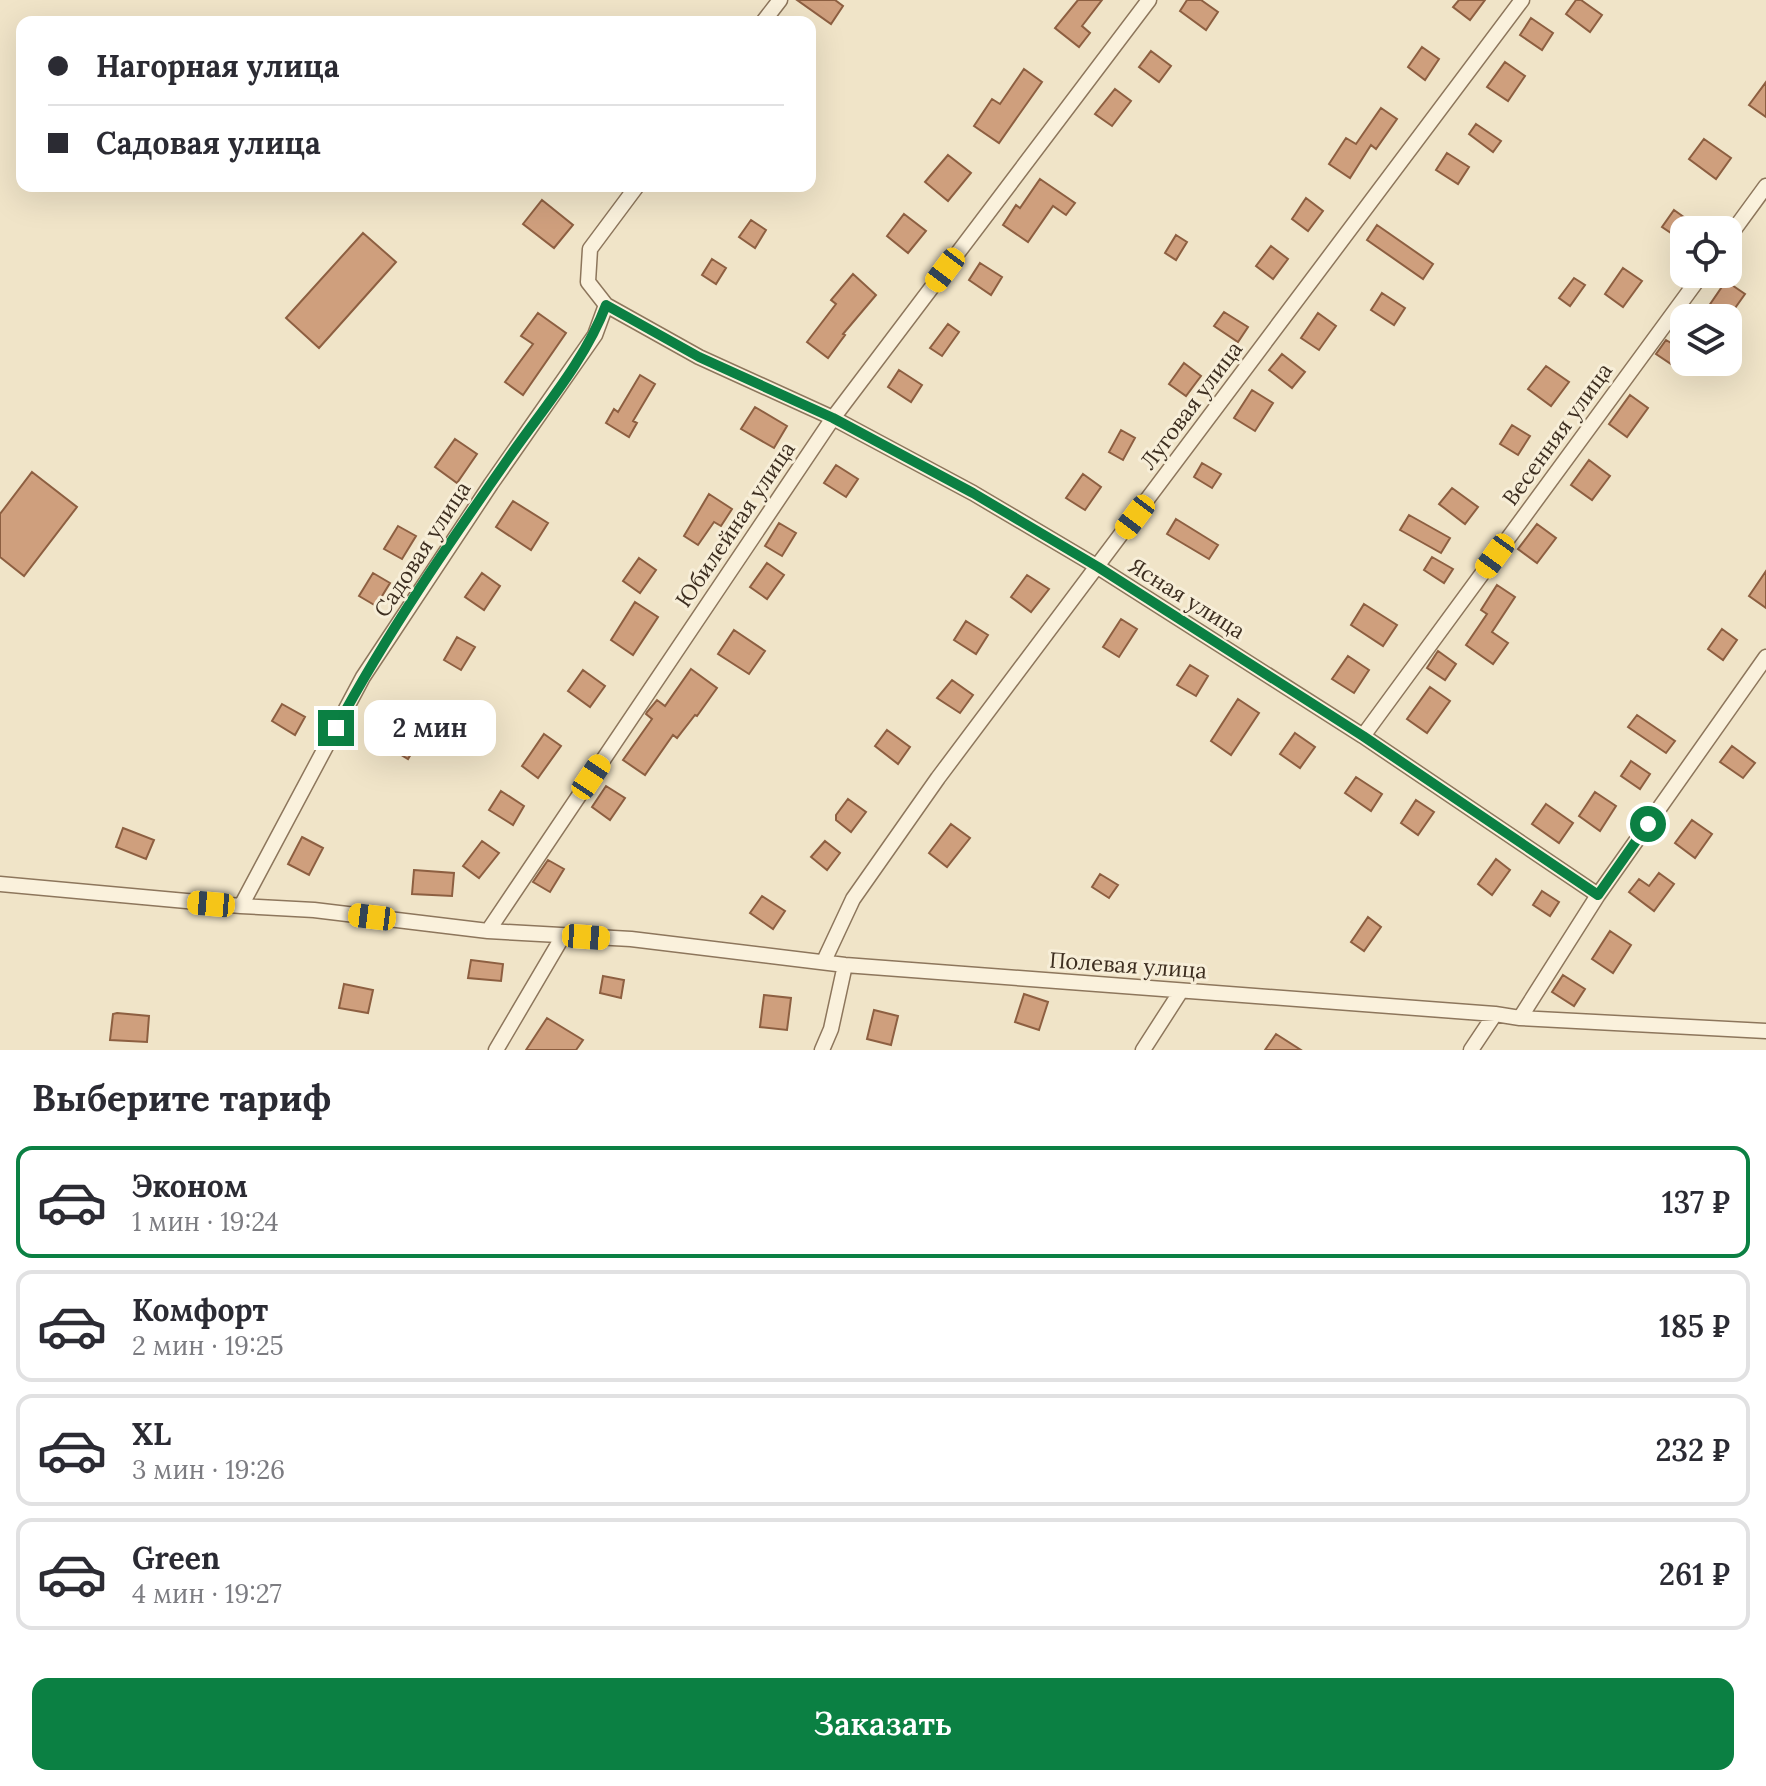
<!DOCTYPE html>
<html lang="ru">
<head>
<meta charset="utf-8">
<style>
  :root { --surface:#fff; --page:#f7f7f7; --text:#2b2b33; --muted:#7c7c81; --line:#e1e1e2; --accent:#0b8043 }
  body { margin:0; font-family:Lora,serif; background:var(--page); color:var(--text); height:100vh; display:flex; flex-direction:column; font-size:30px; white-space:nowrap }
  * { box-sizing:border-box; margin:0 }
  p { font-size:26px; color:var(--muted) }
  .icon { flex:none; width:44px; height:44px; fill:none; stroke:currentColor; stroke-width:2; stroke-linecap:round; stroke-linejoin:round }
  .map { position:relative; height:1050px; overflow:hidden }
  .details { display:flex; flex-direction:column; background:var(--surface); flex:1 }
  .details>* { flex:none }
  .top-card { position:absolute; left:16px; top:16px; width:800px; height:176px; border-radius:16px; box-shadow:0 8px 32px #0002; display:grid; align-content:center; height:176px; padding:0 32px; background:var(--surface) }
  .tools { position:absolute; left:1670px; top:216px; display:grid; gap:16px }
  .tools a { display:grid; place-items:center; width:72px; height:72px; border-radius:16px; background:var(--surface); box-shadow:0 8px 32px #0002; font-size:40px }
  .end { position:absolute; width:36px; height:36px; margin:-18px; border:10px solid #0b8043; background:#fff; box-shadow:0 0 0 4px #fff }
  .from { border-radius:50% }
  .bubble { position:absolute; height:56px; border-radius:16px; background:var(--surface); box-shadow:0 8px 32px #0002; font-size:26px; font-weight:600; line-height:56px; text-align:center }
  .car { position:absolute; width:24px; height:48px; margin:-24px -12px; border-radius:10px; box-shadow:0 0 6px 2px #0007; background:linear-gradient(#f5c518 24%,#345 0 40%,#f5c518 0 76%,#345 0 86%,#f5c518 0) }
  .top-card b { display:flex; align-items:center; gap:28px; height:76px; font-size:30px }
  .top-card b+b { border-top:2px solid var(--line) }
  .top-card i { width:20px; height:20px; background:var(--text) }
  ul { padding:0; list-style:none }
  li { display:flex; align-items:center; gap:24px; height:112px; margin:0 16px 12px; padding:0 16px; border:4px solid var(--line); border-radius:16px }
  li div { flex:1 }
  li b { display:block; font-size:30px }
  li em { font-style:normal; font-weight:600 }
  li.active { border-color:var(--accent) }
  li>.icon { width:72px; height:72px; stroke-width:1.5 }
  h2 { padding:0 32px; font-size:36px; line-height:96px }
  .primary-button { display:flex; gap:16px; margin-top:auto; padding:16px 32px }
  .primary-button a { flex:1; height:92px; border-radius:16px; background:var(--accent); color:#fff; font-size:32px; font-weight:600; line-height:92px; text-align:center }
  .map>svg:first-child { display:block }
  .building { fill:#cf9f7d; stroke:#8d5f41; stroke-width:2 }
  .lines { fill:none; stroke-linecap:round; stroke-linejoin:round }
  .street-casing { stroke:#8d765c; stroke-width:17 }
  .street { stroke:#faf1dc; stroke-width:14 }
  .route { stroke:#0b8043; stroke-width:10 }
  .labels { text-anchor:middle; stroke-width:6; stroke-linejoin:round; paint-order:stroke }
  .street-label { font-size:22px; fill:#3d2e20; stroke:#f7eed8 }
</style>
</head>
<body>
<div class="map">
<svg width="1766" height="1050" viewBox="0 0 1766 1050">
  <rect width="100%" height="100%" fill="#f0e4c8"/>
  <path class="building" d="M797 0H835L843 6 831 24Z
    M1078 0H1102L1082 26 1090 33 1079 47 1055 28Z
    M1187 0H1201L1218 12 1206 30 1180 11Z
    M1459 0H1485L1470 20 1453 7Z
    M1576 0H1581L1602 15 1590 32 1566 14Z
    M1531 18 1553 33 1542 50 1520 35Z
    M1422 47 1439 59 1425 80 1408 67Z
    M1151 51 1171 66 1159 82 1139 67Z
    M1505 62 1525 76 1508 101 1487 87Z
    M1024 69 1042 82 999 143 974 126 992 99 1000 104Z
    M1766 82V117L1749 105Z
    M1115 89 1131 101 1112 126 1095 114Z
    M1381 108 1397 119 1376 149 1371 145 1350 178 1329 164 1346 138 1356 144Z
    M1476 124 1501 141 1493 152 1469 134Z
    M1704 139 1731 158 1716 179 1689 159Z
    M1447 153 1469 167 1458 184 1436 170Z
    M948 155 971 173 948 201 925 182Z
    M1040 179 1075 203 1066 215 1053 206 1028 242 1003 225 1016 205 1020 208Z
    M1306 198 1323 211 1308 231 1292 219Z
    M542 200 573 225 554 248 523 224Z
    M1674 210 1688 220 1677 237 1662 227Z
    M904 214 926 231 908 253 887 236Z
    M751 220 766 230 755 248 739 237Z
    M1377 225 1433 264 1423 279 1367 240Z
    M363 233 396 262 319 348 286 318Z
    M1176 235 1187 242 1176 260 1165 253Z
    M1271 246 1288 259 1273 279 1256 266Z
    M712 259 726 268 716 284 702 275Z
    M980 263 1002 277 991 295 969 280Z
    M1623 268 1642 281 1623 307 1605 294Z
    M853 274 876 295 843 334 845 335 828 358 807 342 836 304 831 300Z
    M1574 278 1585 285 1570 306 1559 298Z
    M1726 281 1745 294 1728 318H1711L1704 313Z
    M1382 293 1405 308 1394 325 1371 310Z
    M1224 312 1248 327 1238 342 1214 326Z
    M538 313 566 333 523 395 505 382 533 344 521 336Z
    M1318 313 1336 326 1319 350 1301 338Z
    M948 324 959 332 942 356 930 348Z
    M1666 340 1681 349 1671 364 1656 354Z
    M1282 354 1305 372 1292 388 1269 370Z
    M1184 363 1201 376 1186 396 1169 384Z
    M1546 366 1569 382 1551 406 1528 389Z
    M899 370 922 385 911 402 888 387Z
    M640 375 655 384 633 421 637 423 629 437 606 423 614 409 618 412Z
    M1252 390 1273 403 1255 431 1234 418Z
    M1630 395 1648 408 1627 437 1609 424Z
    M755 407 787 426 774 448 741 429Z
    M1512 425 1530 436 1518 455 1500 444Z
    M1121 430 1135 438 1123 460 1109 452Z
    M455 439 477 454 457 483 435 467Z
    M1589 460 1610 476 1592 500 1571 485Z
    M1202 463 1221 474 1212 488 1194 477Z
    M836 465 858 479 846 497 824 483Z
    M32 472 77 507 24 576 0 557V514Z
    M1083 474 1101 487 1085 510 1066 498Z
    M1452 488 1478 507 1465 524 1439 504Z
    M709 494 732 509 721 526 714 522 698 545 684 536Z
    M513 501 548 523 531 550 496 527Z
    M1409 515 1450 538 1441 553 1400 530Z
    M1176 519 1218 545 1209 559 1167 534Z
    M779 523 796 533 782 556 765 546Z
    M1537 524 1556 538 1537 563 1518 549Z
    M398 526 416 536 402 559 384 549Z
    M1432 557 1453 569 1444 583 1424 570Z
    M639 558 656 570 640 593 623 581Z
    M767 563 784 575 767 599 750 587Z
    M1766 571V608L1749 596Z
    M373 573 390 583 376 606 359 596Z
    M482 573 500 586 484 610 465 597Z
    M1027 575 1049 589 1031 612 1011 597Z
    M1497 585 1515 597 1492 632 1508 643 1493 664 1466 645 1487 614 1481 610Z
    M635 602 658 617 633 655 611 640Z
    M1364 604 1397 625 1383 646 1351 625Z
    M1121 619 1137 629 1119 657 1103 647Z
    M966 621 988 635 976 654 954 640Z
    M1722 629 1737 640 1723 660 1708 649Z
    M734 630 765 651 749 674 718 654Z
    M457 637 475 647 461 670 444 660Z
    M1438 651 1456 664 1445 680 1427 668Z
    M1348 656 1369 670 1354 693 1332 679Z
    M1190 665 1208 676 1196 696 1177 685Z
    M691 669 717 688 697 716 695 715 677 738 673 735 645 775 623 760 652 719 646 714 647 712 657 700 665 706Z
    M583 670 605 686 590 707 568 691Z
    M952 680 973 695 960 713 937 698Z
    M1430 687 1450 701 1427 733 1407 719Z
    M1238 699 1259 713 1231 755 1211 741Z
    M282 704 305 717 295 735 272 721Z
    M402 705 430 722 408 759 380 742Z
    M1637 715 1675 741 1666 753 1628 727Z
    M887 730 910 747 898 764 875 746Z
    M1295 733 1315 747 1300 768 1280 754Z
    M544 734 561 746 538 778 522 766Z
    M1732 746 1755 763 1743 778 1720 762Z
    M1631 761 1650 774 1640 789 1621 776Z
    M1356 777 1382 794 1371 811 1345 793Z
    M606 786 625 798 610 820 592 807Z
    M501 791 524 806 513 825 489 810Z
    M1595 792 1616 806 1600 831 1579 816Z
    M848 799 866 812 851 832 836 820V815Z
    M1416 800 1434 812 1418 835 1401 823Z
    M1546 804 1573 823 1559 843 1532 824Z
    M1692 820 1712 834 1695 858 1675 843Z
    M951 824 970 838 947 867 929 853Z
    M123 828 154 840 146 859 116 847Z
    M302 837 323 848 309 875 288 864Z
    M482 841 499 853 479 878 463 866Z
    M825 841 840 853 827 870 811 857Z
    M1496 859 1510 870 1492 895 1478 884Z
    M548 860 564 869 550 892 533 882Z
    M414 870 454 873 452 896 412 894Z
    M1659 873 1674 884 1654 911 1629 892 1639 879 1649 886Z
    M1100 874 1118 885 1109 898 1092 887Z
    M1542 891 1559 902 1550 916 1533 905Z
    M762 896 785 911 773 929 750 913Z
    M1368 917 1381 927 1364 951 1351 942Z
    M1610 931 1631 945 1613 973 1592 959Z
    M471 960 503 964 501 981 468 978Z
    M1563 975 1585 989 1574 1006 1552 992Z
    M603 976 624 980 621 998 600 993Z
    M344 984 373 990 368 1013 339 1008Z
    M1024 994 1048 1002 1039 1030 1015 1022Z
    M764 995 791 998 787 1030 760 1027Z
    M874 1010 898 1016 891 1045 867 1039Z
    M117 1013 149 1016 147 1042 110 1040 113 1014Z
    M547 1018 583 1040 576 1050H526Z
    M1276 1034 1301 1050H1265Z"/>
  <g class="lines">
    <g class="street-casing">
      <path id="street" d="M763 22 780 0
        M1728 238 1766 186
        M606 305 699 357 833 418 973 493 1098 567 1363 736 1598 895
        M1363 736 1702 274
        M0 884 241 906 314 910 488 931 631 939 845 965 1495 1014 1520 1018 1766 1031
        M241 906 363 677 491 484 595 335 606 305 588 282 590 249 637 186
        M488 931 833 418 1149 0
        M824 961 853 899 938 778 1522 0
        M1520 1018 1598 895 1766 657
        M496 1050 563 936
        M822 1050 831 1029 845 965
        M1143 1050 1181 991
        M1471 1050 1495 1014"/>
    </g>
    <use href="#street" class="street"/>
  </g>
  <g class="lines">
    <path class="route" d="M336 728C386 635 447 546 508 459 542 410 585 361 606 305L699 357 833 418 973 493 1098 567 1363 736 1598 895 1648 824"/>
  </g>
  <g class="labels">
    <g class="street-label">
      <text transform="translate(1191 405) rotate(-53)" y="8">Луговая улица</text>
      <text transform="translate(1557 434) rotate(-54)" y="8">Весенняя улица</text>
      <text transform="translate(735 524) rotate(-56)" y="8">Юбилейная улица</text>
      <text transform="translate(422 549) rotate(-57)" y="8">Садовая улица</text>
      <text transform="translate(1187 598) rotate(32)" y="8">Ясная улица</text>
      <text transform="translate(1128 965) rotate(4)" y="8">Полевая улица</text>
    </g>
  </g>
</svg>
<div class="tools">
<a><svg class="icon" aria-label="locate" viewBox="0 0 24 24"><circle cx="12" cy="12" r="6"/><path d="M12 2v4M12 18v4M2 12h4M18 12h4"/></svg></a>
<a><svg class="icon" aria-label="layers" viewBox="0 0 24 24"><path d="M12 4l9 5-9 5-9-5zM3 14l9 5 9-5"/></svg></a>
</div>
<i class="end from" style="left:1648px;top:824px"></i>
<i class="end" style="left:336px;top:728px"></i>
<div class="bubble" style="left:364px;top:700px;width:132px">2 мин</div>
<i class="car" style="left:945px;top:270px;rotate:217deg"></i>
<i class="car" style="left:1135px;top:517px;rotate:217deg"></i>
<i class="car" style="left:1495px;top:556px;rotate:216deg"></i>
<i class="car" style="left:591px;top:777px;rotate:34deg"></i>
<i class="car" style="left:211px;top:904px;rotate:275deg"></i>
<i class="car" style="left:372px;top:917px;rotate:277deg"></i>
<i class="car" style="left:586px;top:937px;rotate:94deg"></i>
<div class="top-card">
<b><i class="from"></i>Нагорная улица</b>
<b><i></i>Садовая улица</b>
</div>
</div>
<section class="details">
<h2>Выберите тариф</h2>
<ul>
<li class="active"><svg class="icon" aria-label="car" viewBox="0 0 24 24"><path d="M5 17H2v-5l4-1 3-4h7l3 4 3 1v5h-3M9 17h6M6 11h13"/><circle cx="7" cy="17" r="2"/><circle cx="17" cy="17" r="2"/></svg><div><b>Эконом</b><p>1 мин · 19:24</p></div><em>137 ₽</em></li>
<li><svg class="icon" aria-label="car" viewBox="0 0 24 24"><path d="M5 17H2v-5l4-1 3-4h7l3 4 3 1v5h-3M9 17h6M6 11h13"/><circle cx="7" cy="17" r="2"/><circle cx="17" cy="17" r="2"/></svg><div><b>Комфорт</b><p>2 мин · 19:25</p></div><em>185 ₽</em></li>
<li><svg class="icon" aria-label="car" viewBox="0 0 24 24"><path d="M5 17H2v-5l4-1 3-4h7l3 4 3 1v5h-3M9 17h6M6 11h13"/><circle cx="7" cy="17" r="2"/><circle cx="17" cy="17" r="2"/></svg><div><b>XL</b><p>3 мин · 19:26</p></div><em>232 ₽</em></li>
<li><svg class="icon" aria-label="car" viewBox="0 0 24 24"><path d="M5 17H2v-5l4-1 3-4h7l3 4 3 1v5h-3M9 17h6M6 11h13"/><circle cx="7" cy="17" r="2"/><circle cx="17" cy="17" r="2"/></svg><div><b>Green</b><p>4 мин · 19:27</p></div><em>261 ₽</em></li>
</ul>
<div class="primary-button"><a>Заказать</a></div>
</section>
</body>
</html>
